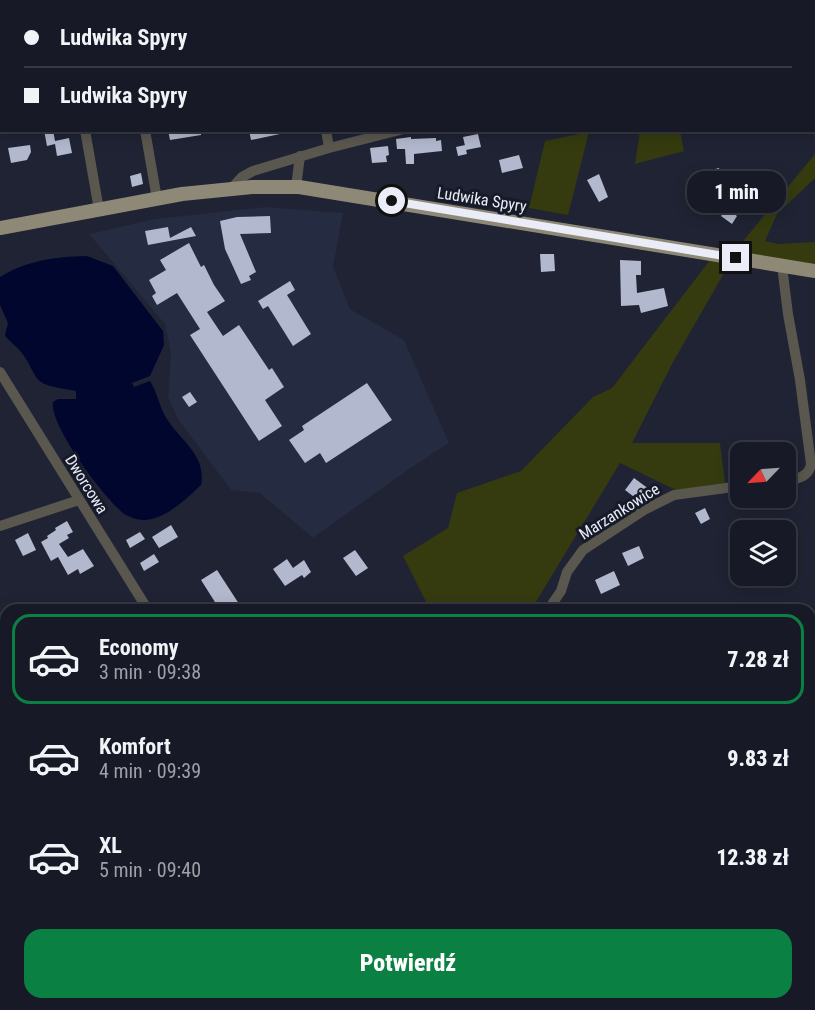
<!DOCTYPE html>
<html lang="pl">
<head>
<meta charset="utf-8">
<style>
  :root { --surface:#171a26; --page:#242732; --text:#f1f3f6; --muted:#9ea1a7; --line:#363843; --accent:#0b8043 }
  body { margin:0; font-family:"Roboto Condensed",sans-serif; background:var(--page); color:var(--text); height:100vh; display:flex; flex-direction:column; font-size:22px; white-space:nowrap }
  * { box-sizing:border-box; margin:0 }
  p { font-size:20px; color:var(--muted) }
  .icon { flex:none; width:33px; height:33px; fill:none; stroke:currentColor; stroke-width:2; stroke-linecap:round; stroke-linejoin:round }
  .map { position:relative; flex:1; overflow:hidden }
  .sheet { position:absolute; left:0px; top:604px; width:816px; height:406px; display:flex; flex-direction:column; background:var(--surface); border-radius:18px 18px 0 0; box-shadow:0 3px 15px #0003,0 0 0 2px var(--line) }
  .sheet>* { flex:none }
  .hud { position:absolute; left:0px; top:0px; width:816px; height:132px; box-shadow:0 3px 15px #0003,0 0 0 2px var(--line); display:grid; align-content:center; height:132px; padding:0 24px; background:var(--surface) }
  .needle { width:39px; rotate:245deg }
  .tools { position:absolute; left:730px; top:442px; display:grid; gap:12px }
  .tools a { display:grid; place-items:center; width:66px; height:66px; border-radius:12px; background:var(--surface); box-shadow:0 3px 15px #0003,0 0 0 2px var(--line); font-size:30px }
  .end { position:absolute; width:27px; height:27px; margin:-14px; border:8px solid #eaedf8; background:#111; box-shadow:0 0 0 3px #111 }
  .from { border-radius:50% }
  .bubble { position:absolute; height:42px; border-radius:18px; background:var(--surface); box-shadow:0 3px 15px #0003,0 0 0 2px var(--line); font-size:20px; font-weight:800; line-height:42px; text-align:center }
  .hud b { display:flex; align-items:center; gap:21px; height:57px; font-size:22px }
  .hud b+b { border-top:2px solid var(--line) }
  .hud i { width:15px; height:15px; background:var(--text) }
  ul { padding:10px 0 0; list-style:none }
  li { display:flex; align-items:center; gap:18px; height:90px; margin:0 12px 9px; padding:0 12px; border:3px solid transparent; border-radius:18px }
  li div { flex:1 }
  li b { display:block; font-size:22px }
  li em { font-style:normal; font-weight:800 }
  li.on { border-color:var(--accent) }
  li>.icon { width:54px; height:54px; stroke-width:1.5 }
  .cta { display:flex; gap:12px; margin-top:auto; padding:12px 24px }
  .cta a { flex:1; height:69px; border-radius:18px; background:var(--accent); color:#fff; font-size:24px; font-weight:800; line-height:69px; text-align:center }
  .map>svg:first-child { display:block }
  .built { fill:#252b41 }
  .green { fill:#353b0f }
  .water { fill:#00062e }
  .building { fill:#b2b8cd }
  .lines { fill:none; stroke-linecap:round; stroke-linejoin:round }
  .minor { stroke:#59574e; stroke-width:10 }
  .major { stroke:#8e8977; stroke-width:14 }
  .route { stroke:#eaedf8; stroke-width:8 }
  .labels { text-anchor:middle; stroke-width:6; stroke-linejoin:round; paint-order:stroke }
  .street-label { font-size:16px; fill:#eaedf8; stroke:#161a29 }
</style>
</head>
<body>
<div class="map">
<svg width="815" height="1010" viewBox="0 0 815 1010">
  <rect width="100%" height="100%" fill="#1f2333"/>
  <path class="built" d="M265 207 343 213 333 267 350 309 404 340 449 443 409 469 313 538 260 493 231 490 178 419 168 397 171 353 165 324 89 234 155 219Z"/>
  <path class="green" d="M640 131H680L684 151 635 164Z
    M589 132 568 215 529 208 545 141Z
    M815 154V178L777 214 765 241 779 244 815 242V266L734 252Z
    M710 260 731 261 673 362 632 443H720L725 483 676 490 620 463 531 610H430L403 556 448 528 457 493 521 471 593 397 612 388Z
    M815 708V776L810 778V710Z
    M815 814V847L810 849V816Z
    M6 854V960L0 966V857Z
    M204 1005H290L287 1010H210Z"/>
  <path class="water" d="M87 256 113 266 163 331 164 345 150 376 132 383 134 387 150 381C157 392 159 405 165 416 178 439 207 454 201 485 187 498 165 520 144 520 136 520 129 517 123 513 104 498 49 425 53 402L58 399H76V391C64 388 43 388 36 377 31 369 28 360 21 352 16 345 9 342 5 335L8 323 0 305V277C28 260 55 257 87 256Z"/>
  <path class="building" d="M44 130H53L55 141 69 138 72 153 57 156 55 144 47 146Z
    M168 130H201V135L170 140Z
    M249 130H280V134L251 140Z
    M478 134 481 147 466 150 463 137Z
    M411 137V139L436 138V141L441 140 442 151 414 154V164H406L405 149H397L396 139Z
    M30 145 31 152 27 160 11 163 8 148Z
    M465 145 467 154 458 156 456 147Z
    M388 146 389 155 386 156 387 162 372 163 370 148Z
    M519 155 523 168 502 173 499 160Z
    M719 168 723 183 707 186 704 172Z
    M141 173 143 184 132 187 130 176Z
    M599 174 608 197 599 202 587 180Z
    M727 209 737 216 732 224 721 216Z
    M270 216 271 233 240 234 256 272 249 276 251 280 241 284 225 249 220 221 237 217Z
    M168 227 170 238 191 227 196 236 148 245 145 231Z
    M189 243 201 267 204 265 214 285 225 301 207 312 223 336 239 325 269 370 272 368 284 387 265 400 282 426 259 441 190 335 200 329 177 293 157 305 152 296 156 293 149 280 166 270 160 260Z
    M540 254H554L555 271 541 272Z
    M620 260 641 261V275H636L637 293 664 288 668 306 641 313 639 305 621 306Z
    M290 281 295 290 287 295 311 334 293 346 268 306 263 309 258 301Z
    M367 383 392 420 326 463 320 453 305 463 289 440 304 430 302 426Z
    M190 392 197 402 189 407 182 397Z
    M766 444 767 453H757L756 445Z
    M634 478 653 492 642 503 625 490Z
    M705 508 710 519 701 524 695 513Z
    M67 521 73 532 67 535 69 538 59 544 68 557 83 549 94 566 80 574 78 569 68 575 58 557 51 561 41 542 48 538 47 536 56 530 55 528Z
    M171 525 178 537 159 548 152 537Z
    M140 532 145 539 130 548 126 540Z
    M28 533 36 550 23 556 15 540Z
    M639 546 644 558 628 566 622 553Z
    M355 550 368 568 356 576 343 558Z
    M154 554 159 562 144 571 140 563Z
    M287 559 293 568 304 560 311 572 304 578 302 575 285 586 273 569Z
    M217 570 243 610H220L201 580Z
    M614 571 620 585 601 594 595 580Z"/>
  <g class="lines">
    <path class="minor" d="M63 0V2
      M301 0 302 2
      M472 0V2
      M631 0 632 2
      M750 0V2
      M85 130 99 210
      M145 130 157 199
      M326 130 329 148
      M296 187 300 156
      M231 189 242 177 253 171 329 148 400 130
      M782 266 788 314 800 380 811 464C809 477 797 479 786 481
      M0 372 148 610
      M0 526 79 500
      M548 610 561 591 567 572 583 550 644 510 674 495 741 486
      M396 1005 399 1010
      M600 1005 601 1010
      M67 1010 71 1005"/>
    <path class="major" d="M0 228 182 194 252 187H299L815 271"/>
  </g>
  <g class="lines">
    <path class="route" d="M392 201 736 258"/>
  </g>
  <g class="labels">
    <g class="street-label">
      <text transform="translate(482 199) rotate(9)" y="6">Ludwika Spyry</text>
      <text transform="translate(87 484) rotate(58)" y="6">Dworcowa</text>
      <text transform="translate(619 511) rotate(-32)" y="6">Marzankowice</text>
    </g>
  </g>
</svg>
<div class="tools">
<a><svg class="needle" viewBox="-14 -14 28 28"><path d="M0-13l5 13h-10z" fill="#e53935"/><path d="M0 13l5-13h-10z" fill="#9ea1a7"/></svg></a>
<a><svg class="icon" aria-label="layers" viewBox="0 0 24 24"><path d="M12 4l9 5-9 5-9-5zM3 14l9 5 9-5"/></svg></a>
</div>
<i class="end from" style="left:392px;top:201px"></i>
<i class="end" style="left:736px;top:258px"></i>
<div class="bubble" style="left:687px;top:171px;width:99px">1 min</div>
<div class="hud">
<b><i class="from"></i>Ludwika Spyry</b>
<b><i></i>Ludwika Spyry</b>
</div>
<section class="sheet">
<ul>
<li class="on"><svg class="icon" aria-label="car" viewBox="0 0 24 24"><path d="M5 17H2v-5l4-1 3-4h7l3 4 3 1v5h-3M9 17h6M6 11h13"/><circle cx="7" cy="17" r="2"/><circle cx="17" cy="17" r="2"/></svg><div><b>Economy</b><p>3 min · 09:38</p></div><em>7.28 zł</em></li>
<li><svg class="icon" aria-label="car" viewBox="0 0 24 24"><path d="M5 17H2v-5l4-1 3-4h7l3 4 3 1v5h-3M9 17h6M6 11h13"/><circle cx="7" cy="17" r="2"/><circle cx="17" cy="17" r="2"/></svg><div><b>Komfort</b><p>4 min · 09:39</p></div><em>9.83 zł</em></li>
<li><svg class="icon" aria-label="car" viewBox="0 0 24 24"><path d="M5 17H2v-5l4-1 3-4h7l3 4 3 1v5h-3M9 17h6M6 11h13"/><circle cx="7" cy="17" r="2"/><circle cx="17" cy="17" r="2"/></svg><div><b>XL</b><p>5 min · 09:40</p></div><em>12.38 zł</em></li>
</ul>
<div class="cta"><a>Potwierdź</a></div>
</section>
</div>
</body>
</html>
